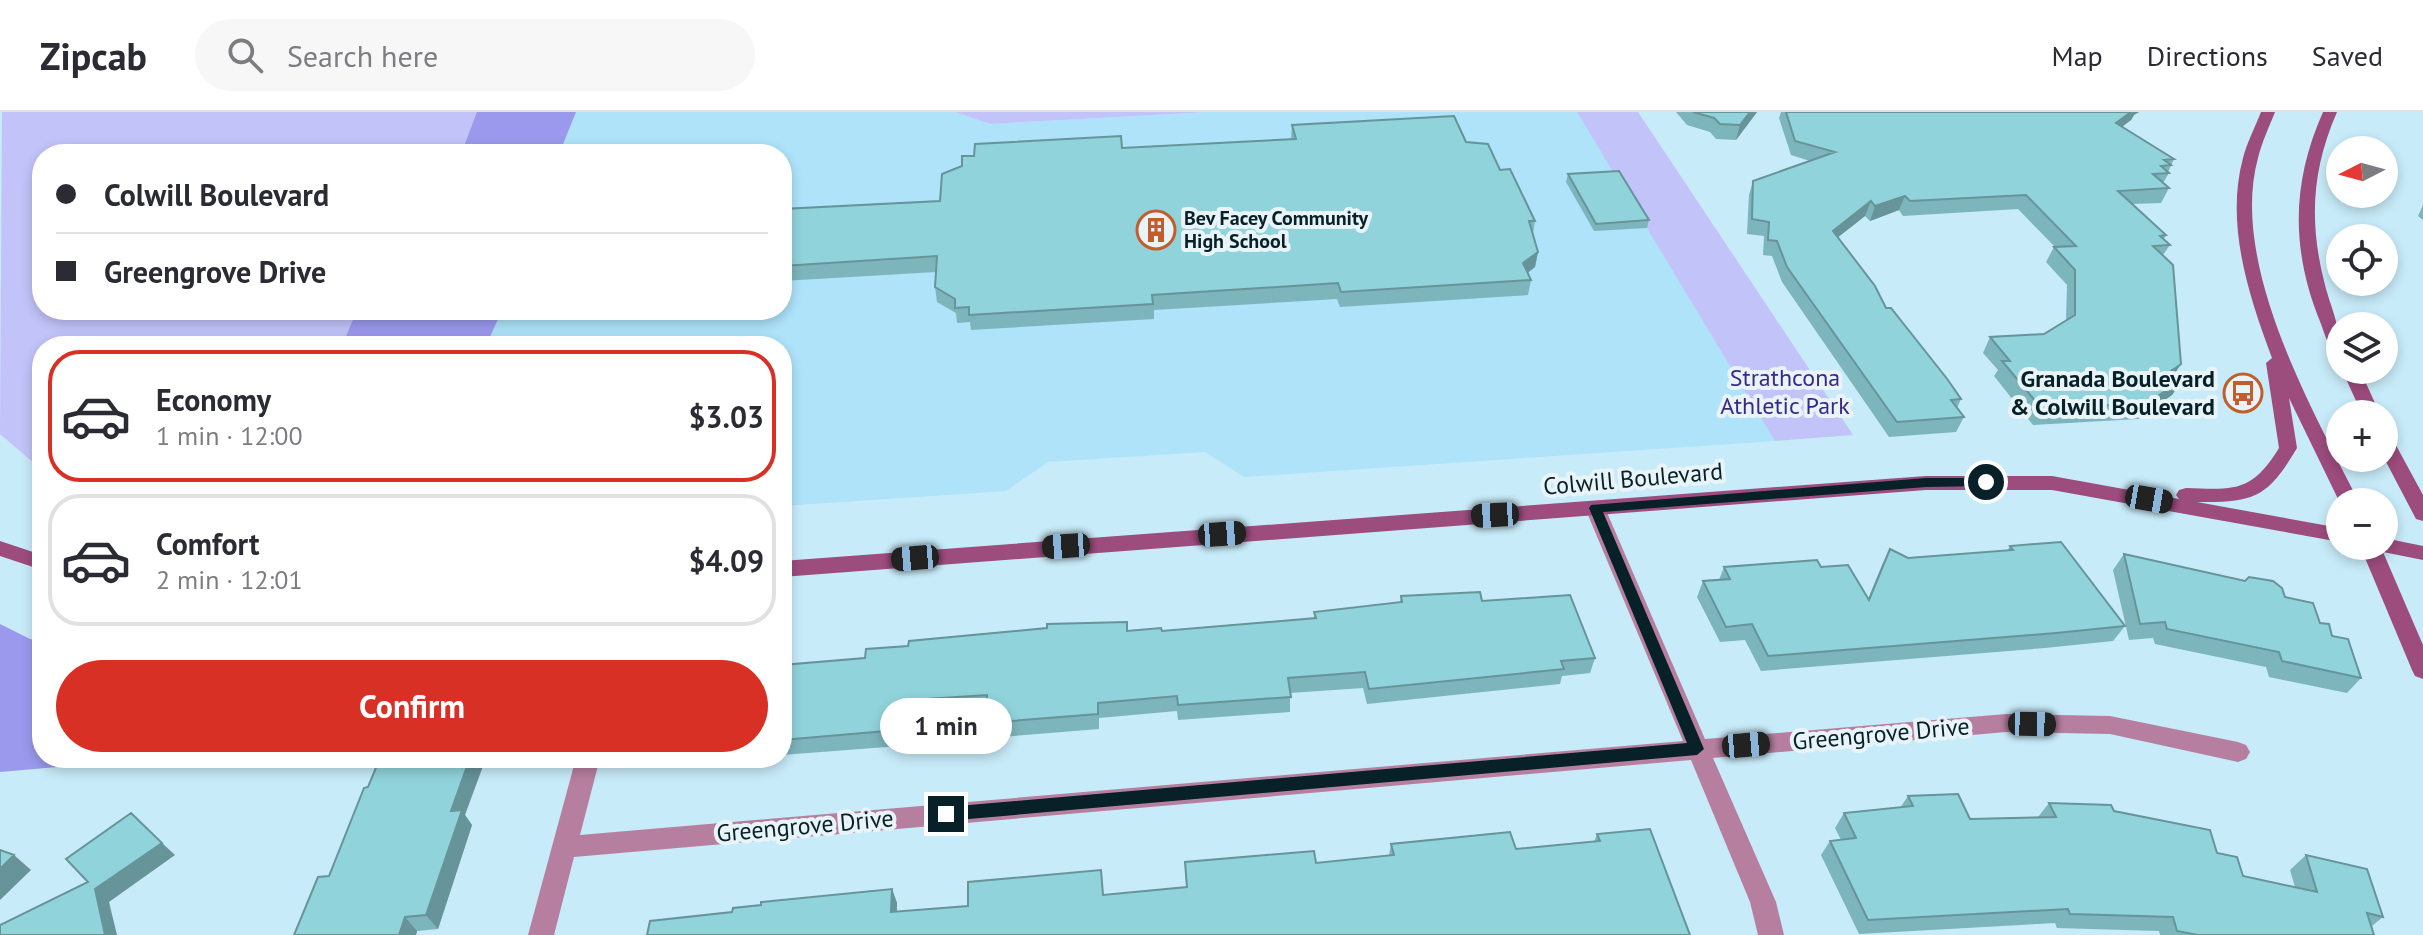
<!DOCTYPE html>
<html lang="en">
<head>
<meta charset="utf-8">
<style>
  :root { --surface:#fff; --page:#f7f7f7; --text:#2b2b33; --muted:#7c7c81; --line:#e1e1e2; --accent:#d93025 }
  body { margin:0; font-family:"PT Sans",sans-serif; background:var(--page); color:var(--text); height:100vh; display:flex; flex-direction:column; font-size:30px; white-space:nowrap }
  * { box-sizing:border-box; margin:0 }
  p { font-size:26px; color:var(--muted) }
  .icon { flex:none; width:44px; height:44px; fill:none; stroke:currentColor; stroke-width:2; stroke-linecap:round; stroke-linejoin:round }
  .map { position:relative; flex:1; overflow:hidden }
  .panel { position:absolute; left:32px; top:224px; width:760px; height:432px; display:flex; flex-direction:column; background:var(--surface); border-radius:32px; box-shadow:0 4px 12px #0003 }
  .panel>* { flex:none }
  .banner { position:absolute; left:32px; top:32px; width:760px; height:176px; border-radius:32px; box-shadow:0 4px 12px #0003; display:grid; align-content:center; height:176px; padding:0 24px; background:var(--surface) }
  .needle { width:52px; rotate:264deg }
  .controls { position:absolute; left:2326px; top:24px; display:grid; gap:16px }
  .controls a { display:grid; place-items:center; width:72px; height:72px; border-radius:50%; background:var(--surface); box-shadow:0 4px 12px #0003; font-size:40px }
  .end { position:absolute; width:36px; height:36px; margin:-18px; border:10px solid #082028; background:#fff; box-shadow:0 0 0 4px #fff }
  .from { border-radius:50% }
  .bubble { position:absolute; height:56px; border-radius:28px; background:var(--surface); box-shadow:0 4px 12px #0003; font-size:26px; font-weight:600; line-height:56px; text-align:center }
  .car { position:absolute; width:24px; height:48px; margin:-24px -12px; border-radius:10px; box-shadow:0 0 6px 2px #0007; background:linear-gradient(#222 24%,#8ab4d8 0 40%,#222 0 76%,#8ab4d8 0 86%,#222 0) }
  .banner b { display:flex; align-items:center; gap:28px; height:76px; font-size:30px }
  .banner b+b { border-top:2px solid var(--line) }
  .banner i { width:20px; height:20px; background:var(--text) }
  ul { padding:14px 0 0; list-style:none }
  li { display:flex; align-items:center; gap:24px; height:132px; margin:0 16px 12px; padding:0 8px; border:4px solid var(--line); border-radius:32px }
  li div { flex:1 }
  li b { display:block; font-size:30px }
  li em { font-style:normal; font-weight:600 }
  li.current { border-color:var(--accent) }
  li>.icon { width:72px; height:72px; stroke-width:1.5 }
  .action { display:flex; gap:16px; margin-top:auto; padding:16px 24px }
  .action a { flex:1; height:92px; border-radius:48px; background:var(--accent); color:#fff; font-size:32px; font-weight:600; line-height:92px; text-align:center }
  header { display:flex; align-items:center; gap:48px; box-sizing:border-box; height:112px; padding:0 40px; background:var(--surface); border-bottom:2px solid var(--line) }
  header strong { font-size:38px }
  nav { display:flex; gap:44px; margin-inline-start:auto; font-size:28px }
  .search { width:560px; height:72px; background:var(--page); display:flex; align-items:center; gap:20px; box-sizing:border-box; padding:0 28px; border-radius:44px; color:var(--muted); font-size:30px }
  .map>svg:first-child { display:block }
  .built { fill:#aee3f9 }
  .green { fill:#c2c3f9 }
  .forest { fill:#9b99ed }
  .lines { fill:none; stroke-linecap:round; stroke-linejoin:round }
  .street { fill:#b77f9f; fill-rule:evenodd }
  .secondary { fill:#9d4c7e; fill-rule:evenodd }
  .wall { fill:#7db5bc }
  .shaded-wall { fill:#669499 }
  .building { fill:#91d3db; stroke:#669499; stroke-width:2 }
  .route { fill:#082028 }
  .labels { text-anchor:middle; stroke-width:8; stroke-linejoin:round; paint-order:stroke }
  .far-poi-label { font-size:20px; font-weight:bold; fill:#082028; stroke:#e8f4f8; text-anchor:start }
  .park-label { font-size:24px; fill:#3a2888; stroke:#e8f4f8 }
  .poi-label { font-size:24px; font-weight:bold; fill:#082028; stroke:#e8f4f8; text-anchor:end }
  .street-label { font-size:24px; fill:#082028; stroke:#e8f4f8 }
</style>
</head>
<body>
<header>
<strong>Zipcab</strong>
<div class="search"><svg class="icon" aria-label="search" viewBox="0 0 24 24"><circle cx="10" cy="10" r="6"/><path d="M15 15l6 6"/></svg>Search here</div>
<nav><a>Map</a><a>Directions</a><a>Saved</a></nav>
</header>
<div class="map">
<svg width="2423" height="823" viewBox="0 0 2423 823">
  <rect width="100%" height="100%" fill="#c8ebf9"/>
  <path class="built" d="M562 0H955L990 12 1208 0H1577L1775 329 1244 365 1205 340 1048 350 1006 379 782 394V234H448L465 198H782V42H542Z"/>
  <path class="green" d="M2 0H562L542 42H42V198H465L448 234H42V358L0 322Z
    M955 0H1208L990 12Z
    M1577 0H1638L1853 323 1775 329Z"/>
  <path class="forest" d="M477 0H576L559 42H461Z
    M357 198H502L486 234H342Z
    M0 512 30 527 42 529V646H160L0 660Z"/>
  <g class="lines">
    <path class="street" d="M1595 389 1605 396 1705 627 2006 602 2110 604 2238 630 2246 633 2250 640 2246 647 2238 650 2110 622 2006 620 1713 646 1776 790 1784 823H1758L1750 790 1691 648 574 745 554 823H528L576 646H600L580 723 1683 629 1585 396Z"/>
    <path class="secondary" d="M2261 0H2275C2269 15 2262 30 2258 46 2229 152 2312 297 2359 390L2340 391 2289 286 2297 336C2268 385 2255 391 2197 390L2340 416V430L2052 378H1926L782 465V449L1926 364H2052L2179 387 2176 383 2179 378 2186 376C2235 378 2252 380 2279 336L2266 251 2272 246C2249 184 2225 113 2243 46 2247 31 2255 15 2261 0Z
      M2323 0H2337C2312 57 2309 109 2324 169 2331 198 2340 210 2340 241 2328 238 2325 222 2321 212 2291 139 2291 72 2323 0Z
      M2342 258H2360L2380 302H2362Z
      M2384 322 2391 324 2423 383V409L2416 407 2384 346Z
      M2384 426 2423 434V448L2383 440 2423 533V567L2415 564 2412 558 2360 434H2384Z
      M0 429 42 443V458L0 444Z"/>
  </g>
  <path class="wall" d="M1676 0H1757L1736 28 1716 27 1710 20 1687 13Z
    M1781 0H2139L2134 3 2131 8 2122 15 2174 47 2168 60 2169 61 2163 71 2169 76 2161 91 2132 92 2166 123 2164 127 2170 133 2163 143 2181 252 2174 263 2182 268 2172 283 2138 307 2033 313 1994 264 1998 258 1983 241 1990 225 2044 222 2066 208 2067 173 2046 150 2054 135H2055L2018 97 1903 104 1899 98 1870 109 1865 104 1838 125 1886 196 1961 287 1957 296 1964 305 1956 320 1889 325 1782 170 1772 144 1763 143 1764 124 1747 122 1749 83 1753 69 1810 49 1791 43 1779 6Z
    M1292 13 1466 30 1500 58 1535 109 1533 122 1538 140 1535 155 1528 161 1531 168 1528 183 1340 195 1337 187 1154 198V207L971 218 970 210 957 211 956 201 937 190 935 175 936 160 782 169V97L940 89 1122 36 1291 27Z
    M1568 62 1649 108 1647 116 1594 119 1566 70Z
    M2423 93V108L2418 104Z
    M2010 434 2125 514 2113 529 2045 536 1761 559 1745 528 1720 530 1697 485 1703 469 1719 468 1724 455H1821L1868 487 1882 453 1890 437 1908 446 2007 439Z
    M2124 442 2285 485 2320 511 2332 524 2361 566 2347 581 2269 565 2266 555 2155 532 2153 526 2129 528 2113 458Z
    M1401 484 1482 489 1595 546 1590 561 1562 564 1560 572 1367 592 1363 576 1290 581V600L1178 608 1177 599 1099 606V617L989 626 986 611V598L915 604 913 633 782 643V553L865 546 1127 519H1162L1314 506V500L1400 490Z
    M698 646H749L700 650Z
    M368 675 465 703 472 713 438 817 417 819 416 823H294L329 764Z
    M1908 684 1970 707 2038 705 2049 691 2114 699 2217 741 2243 764 2295 775 2290 758 2306 743 2383 805 2372 814 2374 823H2160L2159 819 2057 816 2055 811 1859 822 1821 743 1830 729 1841 728 1835 716 1844 701 1900 696Z
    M1597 722 1690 823 732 800 892 777 897 791V800L1104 783 1186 775 1185 750 1316 751 1389 743 1391 732 1516 737 1594 730Z"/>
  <path class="shaded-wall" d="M1750 0H1757L1736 28 1740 13Z
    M2131 0H2139L2134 3 2131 8 2108 25 2116 11Z
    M1905 84 1899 98 1870 109 1875 94Z
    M1871 89 1865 104 1827 134 1833 119Z
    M1538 140 1535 155 1520 166 1523 151Z
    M2181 252 2171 267 2168 261Z
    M2182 268 2172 283 2138 307 2147 291Z
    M911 588 915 604 913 633 909 617Z
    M470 646H486L465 703 472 713 438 817 426 803 451 699Z
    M162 731 175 743 109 790 117 823H105L95 777Z
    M14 743 31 758 0 788V757Z
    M892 777 897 791 896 815 891 800Z
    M405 805 417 819 416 823H399Z"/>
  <path class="building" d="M1693 0H1750L1740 13 1720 12 1714 6Z
    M1786 0H2131L2116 11 2174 47 2164 48 2171 53 2161 54 2169 61 2153 62 2169 76 2118 79 2166 123 2160 124 2170 133 2153 134 2173 153 2181 252 2168 261 2182 268 2147 291 2042 297 2002 249H2010L1990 225 2044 222 2075 203V158L2054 135 2076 134 2026 83 1910 89 1905 84 1875 94 1871 89 1833 119 1875 174 1886 196H1891L1948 268 1961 287 1951 288 1964 305 1897 310 1787 155 1777 129 1768 128 1769 110 1752 107 1753 69 1835 40 1795 29Z
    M1454 4 1466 30 1488 32 1500 58 1510 57 1535 109H1529L1538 140 1523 151 1531 168 1341 180 1338 171 1152 183 1153 192 969 203V195L955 196V187L935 175 937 144 782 154V97L940 89 942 62 962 54V44H974L975 32 1121 24 1122 36 1296 27 1292 13Z
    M1619 59 1649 108 1596 112 1568 62Z
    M2061 430 2125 514 2056 521 1768 544 1752 512 1726 515 1703 469 1730 467 1724 455 1817 448 1821 455 1848 453 1869 488 1890 437 1908 446 2013 438 2010 434Z
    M2124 442 2245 469 2249 465 2273 469 2282 476 2285 485 2313 491 2320 511 2329 512 2332 524 2348 527 2361 566 2282 549 2279 540 2167 517 2165 510 2140 512Z
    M1480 480 1482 489 1570 483 1595 546 1561 549 1564 557 1369 577 1365 560 1288 566 1291 585 1178 593 1177 584 1098 591V602L986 611 987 583 911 588 909 617 782 628V553L865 546 866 537 908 534 909 529 1047 516V512L1127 510V519L1161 516 1162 519 1316 506 1314 500 1402 490 1401 484Z
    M380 646H470L451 699 462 698 426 803 405 805 399 823H294L318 765 329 764 364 676 368 675Z
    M1958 682 1970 707 2056 705 2049 691 2111 693 2114 699 2210 718 2217 741 2237 745 2243 764 2317 780 2306 743 2367 757 2383 805 2367 801 2374 823H2198L2177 819 2173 805 2070 802 2068 797 1868 808 1830 729 1856 726 1844 701 1913 694 1908 684Z
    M131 701 162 731 95 777 105 823H0V813L88 770 66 747Z
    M1650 717 1690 823H647L650 809 732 800 733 796 761 793V790L892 777 891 800 968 794V770L1101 758 1103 783 1187 775 1185 750 1314 739 1316 751 1394 743 1391 732 1510 720 1516 737 1600 729 1597 722Z
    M0 738 14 743 0 757Z"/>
  <path class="route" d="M1926 366H1986L1992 370 1986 374 1926 375 1603 400 1704 637 1697 643 946 709 938 702 946 695 1687 631 1589 396 1591 393Z"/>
  <defs>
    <g id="building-ring" transform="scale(2)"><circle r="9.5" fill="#e8f4f8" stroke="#c35e2c" stroke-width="1.5"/><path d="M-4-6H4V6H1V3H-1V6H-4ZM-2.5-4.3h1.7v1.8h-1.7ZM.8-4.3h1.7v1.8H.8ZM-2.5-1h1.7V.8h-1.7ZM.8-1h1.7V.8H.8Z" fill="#c35e2c"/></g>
    <g id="bus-ring" transform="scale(2)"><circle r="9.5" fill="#e8f4f8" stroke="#c35e2c" stroke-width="1.5"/><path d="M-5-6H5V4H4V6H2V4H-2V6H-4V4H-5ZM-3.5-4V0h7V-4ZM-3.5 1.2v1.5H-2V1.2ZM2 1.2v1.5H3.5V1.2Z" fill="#c35e2c"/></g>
  </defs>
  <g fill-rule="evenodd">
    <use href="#building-ring" x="1156" y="118"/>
    <use href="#bus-ring" x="2243" y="281"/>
  </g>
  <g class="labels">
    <g class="far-poi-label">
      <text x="1184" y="113">Bev Facey Community<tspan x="1184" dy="23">High School</tspan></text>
    </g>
    <g class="park-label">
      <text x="1785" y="274">Strathcona<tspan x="1785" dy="28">Athletic Park</tspan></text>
    </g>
    <g class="poi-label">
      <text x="2215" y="275">Granada Boulevard<tspan x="2215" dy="28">&amp; Colwill Boulevard</tspan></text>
    </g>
    <g class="street-label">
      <text transform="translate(1633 367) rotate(-5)" y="8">Colwill Boulevard</text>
      <text transform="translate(1881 622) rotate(-5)" y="8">Greengrove Drive</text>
      <text transform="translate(805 714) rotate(-5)" y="8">Greengrove Drive</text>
    </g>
  </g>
</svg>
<div class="controls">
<a><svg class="needle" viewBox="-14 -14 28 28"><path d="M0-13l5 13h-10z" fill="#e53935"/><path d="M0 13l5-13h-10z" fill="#7c7c81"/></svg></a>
<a><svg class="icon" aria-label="locate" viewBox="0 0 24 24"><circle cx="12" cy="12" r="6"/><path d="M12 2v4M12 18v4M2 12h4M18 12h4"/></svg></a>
<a><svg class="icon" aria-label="layers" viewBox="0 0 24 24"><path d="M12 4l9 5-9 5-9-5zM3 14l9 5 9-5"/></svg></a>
<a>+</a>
<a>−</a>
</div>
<i class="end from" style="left:1986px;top:370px"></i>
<i class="end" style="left:946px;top:702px"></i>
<div class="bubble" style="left:880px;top:586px;width:132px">1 min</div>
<i class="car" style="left:2149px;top:387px;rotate:100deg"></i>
<i class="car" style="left:1495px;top:403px;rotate:267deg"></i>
<i class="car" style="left:1222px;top:422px;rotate:86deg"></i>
<i class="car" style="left:1066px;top:434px;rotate:266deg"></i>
<i class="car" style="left:915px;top:446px;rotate:265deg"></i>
<i class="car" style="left:2032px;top:612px;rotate:91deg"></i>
<i class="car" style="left:1746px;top:633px;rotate:85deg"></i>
<div class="banner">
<b><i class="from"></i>Colwill Boulevard</b>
<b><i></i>Greengrove Drive</b>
</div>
<section class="panel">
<ul>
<li class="current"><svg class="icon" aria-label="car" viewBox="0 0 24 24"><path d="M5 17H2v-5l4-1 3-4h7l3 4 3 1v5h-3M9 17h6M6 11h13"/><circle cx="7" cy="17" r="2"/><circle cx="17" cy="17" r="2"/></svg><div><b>Economy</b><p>1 min · 12:00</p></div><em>$3.03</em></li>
<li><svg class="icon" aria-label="car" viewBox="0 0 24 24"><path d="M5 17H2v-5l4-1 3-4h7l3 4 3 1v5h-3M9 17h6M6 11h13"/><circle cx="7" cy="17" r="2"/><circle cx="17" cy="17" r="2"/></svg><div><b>Comfort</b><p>2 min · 12:01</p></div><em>$4.09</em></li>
</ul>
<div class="action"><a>Confirm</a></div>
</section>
</div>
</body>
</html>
